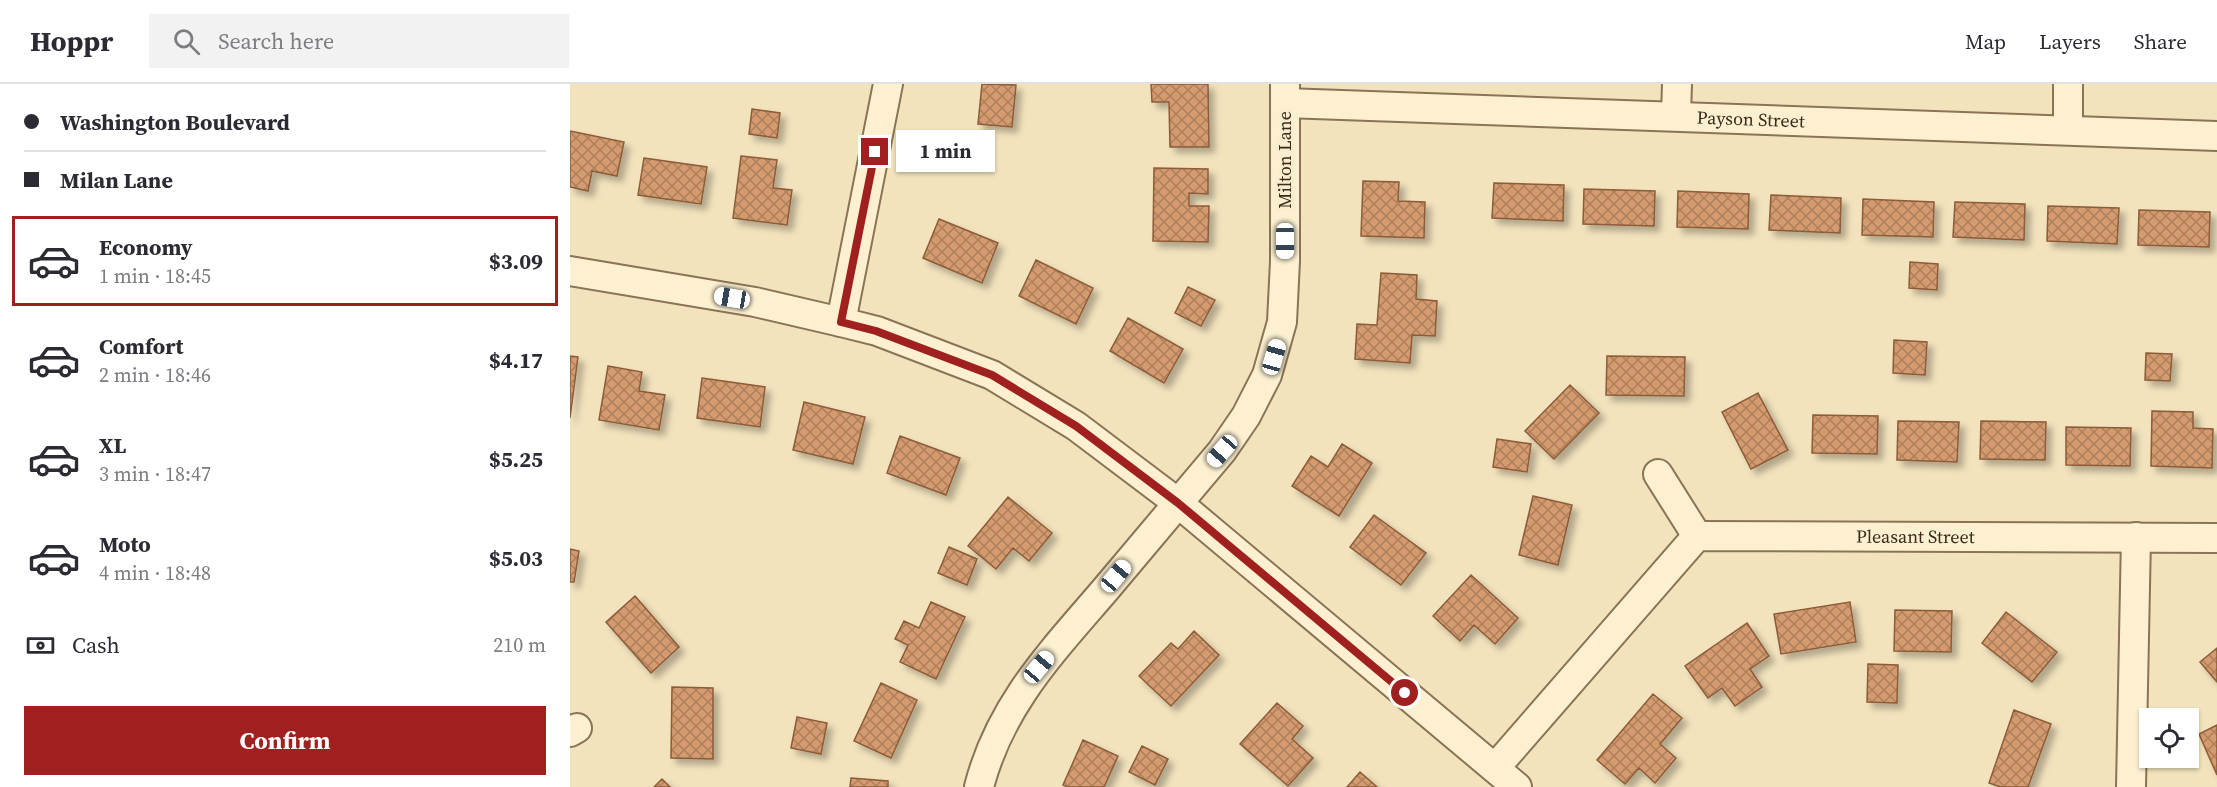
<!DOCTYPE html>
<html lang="en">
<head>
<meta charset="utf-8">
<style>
  :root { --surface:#fff; --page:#f2f2f3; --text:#2b2b33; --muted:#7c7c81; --line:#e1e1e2; --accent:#a0201f }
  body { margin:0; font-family:"Source Serif 4",serif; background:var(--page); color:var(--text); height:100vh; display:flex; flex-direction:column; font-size:22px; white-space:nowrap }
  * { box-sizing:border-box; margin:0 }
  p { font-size:20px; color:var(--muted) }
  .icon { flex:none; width:33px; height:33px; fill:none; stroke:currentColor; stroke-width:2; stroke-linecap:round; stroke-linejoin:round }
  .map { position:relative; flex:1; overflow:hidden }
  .drawer { display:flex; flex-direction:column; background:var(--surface); width:570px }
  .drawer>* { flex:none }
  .top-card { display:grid; align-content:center; height:132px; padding:0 24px; background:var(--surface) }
  .tools { position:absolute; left:1569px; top:624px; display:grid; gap:12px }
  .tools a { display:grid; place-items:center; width:60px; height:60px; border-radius:0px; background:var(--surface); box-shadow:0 2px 4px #0004; font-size:30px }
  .end { position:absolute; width:27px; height:27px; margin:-14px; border:8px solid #a0201f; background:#fff; box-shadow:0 0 0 3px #fff }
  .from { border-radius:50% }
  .bubble { position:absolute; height:42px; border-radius:0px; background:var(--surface); box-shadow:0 2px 4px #0004; font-size:20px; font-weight:700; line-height:42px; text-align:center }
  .car { position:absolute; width:18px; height:36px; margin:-18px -9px; border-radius:8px; box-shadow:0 0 4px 2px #0007; background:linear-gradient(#fff 24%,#345 0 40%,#fff 0 76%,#345 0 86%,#fff 0) }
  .top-card b { display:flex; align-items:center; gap:21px; height:57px; font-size:22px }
  .top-card b+b { border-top:2px solid var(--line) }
  .top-card i { width:15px; height:15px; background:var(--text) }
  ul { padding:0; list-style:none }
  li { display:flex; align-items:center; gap:18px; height:90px; margin:0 12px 9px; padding:0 12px; border:3px solid transparent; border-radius:0px }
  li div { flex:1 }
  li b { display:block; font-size:22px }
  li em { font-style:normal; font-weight:700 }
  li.active { border-color:var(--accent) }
  li>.icon { width:54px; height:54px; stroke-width:1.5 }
  .pay { display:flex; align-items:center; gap:15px; height:66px; padding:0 24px; font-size:22px }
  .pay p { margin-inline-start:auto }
  .button { display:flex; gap:12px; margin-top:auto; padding:12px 24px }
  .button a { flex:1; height:69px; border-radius:0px; background:var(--accent); color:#fff; font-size:24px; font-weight:700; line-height:69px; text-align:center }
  header { display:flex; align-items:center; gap:36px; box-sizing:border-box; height:84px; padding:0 30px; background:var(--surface); border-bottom:2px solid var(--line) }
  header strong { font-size:28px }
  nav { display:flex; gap:33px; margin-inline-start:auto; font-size:21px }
  .search { width:420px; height:54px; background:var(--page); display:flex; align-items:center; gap:15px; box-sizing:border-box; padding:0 21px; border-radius:0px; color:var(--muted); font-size:22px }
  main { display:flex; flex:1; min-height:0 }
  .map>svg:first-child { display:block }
  .building { fill:url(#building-cross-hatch); stroke:#8d5b38; stroke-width:1.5; filter:url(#shadow) }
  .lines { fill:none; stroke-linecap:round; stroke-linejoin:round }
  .street-casing { stroke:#8b7355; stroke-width:32 }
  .street { stroke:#fcf0d1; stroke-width:28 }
  .route { stroke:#a0201f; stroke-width:8 }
  .labels { text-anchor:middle; stroke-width:6; stroke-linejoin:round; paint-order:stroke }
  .street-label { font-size:18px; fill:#392a1b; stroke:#f9edce }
</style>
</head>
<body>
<header>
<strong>Hoppr</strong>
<div class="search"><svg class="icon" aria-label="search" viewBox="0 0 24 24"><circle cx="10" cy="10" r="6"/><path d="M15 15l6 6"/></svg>Search here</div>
<nav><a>Map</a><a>Layers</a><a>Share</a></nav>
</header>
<main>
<section class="drawer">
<div class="top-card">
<b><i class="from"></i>Washington Boulevard</b>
<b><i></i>Milan Lane</b>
</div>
<ul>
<li class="active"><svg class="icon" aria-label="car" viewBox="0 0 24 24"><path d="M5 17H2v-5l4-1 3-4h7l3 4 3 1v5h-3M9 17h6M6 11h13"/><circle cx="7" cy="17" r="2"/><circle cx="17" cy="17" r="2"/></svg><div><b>Economy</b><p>1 min · 18:45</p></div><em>$3.09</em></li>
<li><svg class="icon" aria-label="car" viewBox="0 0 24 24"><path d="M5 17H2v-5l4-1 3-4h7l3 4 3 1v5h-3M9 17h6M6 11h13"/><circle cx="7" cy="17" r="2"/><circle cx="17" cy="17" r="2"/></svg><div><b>Comfort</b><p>2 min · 18:46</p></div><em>$4.17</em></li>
<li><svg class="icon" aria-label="car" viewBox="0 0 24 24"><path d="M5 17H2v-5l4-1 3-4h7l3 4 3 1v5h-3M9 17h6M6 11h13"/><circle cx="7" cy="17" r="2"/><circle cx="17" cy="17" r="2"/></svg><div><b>XL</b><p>3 min · 18:47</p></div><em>$5.25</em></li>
<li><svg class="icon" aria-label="car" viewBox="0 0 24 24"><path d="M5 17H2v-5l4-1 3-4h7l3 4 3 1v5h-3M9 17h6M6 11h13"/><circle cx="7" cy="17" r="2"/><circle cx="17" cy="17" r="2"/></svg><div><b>Moto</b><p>4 min · 18:48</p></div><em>$5.03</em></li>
</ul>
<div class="pay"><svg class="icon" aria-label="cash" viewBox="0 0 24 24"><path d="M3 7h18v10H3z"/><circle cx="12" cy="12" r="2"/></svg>Cash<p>210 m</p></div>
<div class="button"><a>Confirm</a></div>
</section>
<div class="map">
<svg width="1647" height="703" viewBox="0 0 1647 703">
  <defs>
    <pattern id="building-cross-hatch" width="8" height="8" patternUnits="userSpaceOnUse" patternTransform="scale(1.5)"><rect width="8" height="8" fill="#d49b6f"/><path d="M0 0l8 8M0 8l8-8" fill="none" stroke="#ad7f5a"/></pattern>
    <filter id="shadow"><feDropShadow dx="5.5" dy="5.5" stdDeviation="3" flood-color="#0004"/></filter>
  </defs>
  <rect width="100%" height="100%" fill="#f2e3bd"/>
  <path class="building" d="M412 0 446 1 442 43 408 40Z
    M581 0H638L639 63H600L599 18H582Z
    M182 25 210 29 207 54 179 50Z
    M0 47 54 58 47 92 22 87 18 107 0 103Z
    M171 72 207 76 203 104 222 106 217 141 163 134Z
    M74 74 137 83 131 120 68 111Z
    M584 84 638 85V110L619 109V122H639L638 158 583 157Z
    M793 97 829 98 828 117 855 118 854 154 791 152Z
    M924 99 994 101 993 137 922 134Z
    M1014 105 1085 107 1084 142 1013 140Z
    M1108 107 1179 110 1178 145 1107 143Z
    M1201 111 1271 114 1270 149 1199 146Z
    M1293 115 1364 118 1363 153 1292 151Z
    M1385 118 1455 120 1454 156 1383 153Z
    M1478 122 1549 124 1547 160 1477 157Z
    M1569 126 1640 128 1639 163 1568 161Z
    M369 135 428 159 412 199 353 174Z
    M466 176 523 204 506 240 449 212Z
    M1340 178 1368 180 1367 206 1339 204Z
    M811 189 847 191 846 215 867 217 865 252 842 251 840 279 785 275 787 240 807 241Z
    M618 203 645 216 631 242 605 229Z
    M558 234 613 265 594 299 540 267Z
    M1324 256 1357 258 1355 291 1323 289Z
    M1576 269 1602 270 1600 297 1575 296Z
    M0 272 8 273 0 334Z
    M1037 272 1115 273 1114 312 1036 311Z
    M38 282 72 288 69 307 95 311 89 346 29 336Z
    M132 294 195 303 190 343 127 334Z
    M1000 301 1029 329 984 375 955 347Z
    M1188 309 1218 366 1181 385 1152 328Z
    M234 318 295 333 283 380 223 366Z
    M1582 327 1623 328V344L1643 345 1642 384 1581 382Z
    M1243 331 1308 332 1307 370 1242 369Z
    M1328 337 1389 338 1387 378 1327 376Z
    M1411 337 1476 338 1475 376 1410 375Z
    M1496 343 1561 344 1560 382 1496 381Z
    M330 352 390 374 376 411 317 389Z
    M927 355 961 360 957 388 923 383Z
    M772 360 802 379 769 432 722 402 741 372 758 383Z
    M963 412 1002 421 988 481 949 471Z
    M438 413 482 449 459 477 443 464 426 485 398 462Z
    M804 431 856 469 831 501 780 463Z
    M379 463 407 475 397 501 368 489Z
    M0 465 9 467 4 498H0Z
    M901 491 948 534 925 560 904 541 890 557 863 532Z
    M65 512 109 563 81 589 36 538Z
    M361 518 395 533 366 595 330 578 338 561 325 555 334 537 349 544Z
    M1280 518 1286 558 1211 570 1204 530Z
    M1325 526 1382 527 1381 568 1324 567Z
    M1436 528 1487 568 1462 598 1412 559Z
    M1177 539 1199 572 1180 585 1192 603 1165 622 1152 604 1138 614 1115 582Z
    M624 547 649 571 601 622 569 592 601 559 608 565Z
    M1647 564V598L1630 578Z
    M1298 580 1328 581 1327 619 1297 618Z
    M311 599 347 616 321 674 284 657Z
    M102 603 143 604V675L101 674Z
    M1083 610 1112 634 1090 660 1106 674 1085 699 1069 684 1055 700 1027 676Z
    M707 619 733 642 722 655 743 674 718 702 670 660Z
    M1444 626 1481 640 1458 703H1431L1419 699Z
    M227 633 257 639 251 670 221 664Z
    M1647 641V691L1629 650Z
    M513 656 548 672 534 703H497L493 701Z
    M572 662 598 675 585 701 559 688Z
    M790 688 807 703H777Z
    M281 694 318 697V703H280Z
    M92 695 100 703H84Z"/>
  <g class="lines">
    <g class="street-casing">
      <g id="street">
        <path d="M1498 0V46"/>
        <path id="s1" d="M715 19 1647 52"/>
        <path d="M1106 31 1107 0"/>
        <path d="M0 187 185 218 271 238 307 247 422 291 506 342 608 419 947 703"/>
        <path d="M271 238 318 0"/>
        <path d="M1088 390 1127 452"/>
        <path d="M0 648 7 644"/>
        <path id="s2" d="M925 684 1127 452 1647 454"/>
        <path d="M409 703C430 621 482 568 535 506 574 459 613 413 652 367L676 332 697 291 712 238 715 177V0"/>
        <path d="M1561 703 1566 453"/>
      </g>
    </g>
    <use href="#street" class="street"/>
  </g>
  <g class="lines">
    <path class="route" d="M305 68 271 238 306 247 422 291 506 342 608 419 835 609"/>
  </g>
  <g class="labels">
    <g class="street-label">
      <text dy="6" stroke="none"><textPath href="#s1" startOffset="466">Payson Street</textPath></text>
      <text transform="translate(715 76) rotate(-90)" y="6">Milton Lane</text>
      <text dy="6" stroke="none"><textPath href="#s2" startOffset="526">Pleasant Street</textPath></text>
    </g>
  </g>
</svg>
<div class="tools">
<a><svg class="icon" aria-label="locate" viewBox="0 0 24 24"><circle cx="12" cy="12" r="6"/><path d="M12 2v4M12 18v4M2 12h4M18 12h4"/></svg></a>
</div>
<i class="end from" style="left:835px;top:609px"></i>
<i class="end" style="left:305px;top:68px"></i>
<div class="bubble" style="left:326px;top:46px;width:99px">1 min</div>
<i class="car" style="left:715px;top:157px;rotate:180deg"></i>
<i class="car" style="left:162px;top:214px;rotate:280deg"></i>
<i class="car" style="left:704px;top:273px;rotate:16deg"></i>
<i class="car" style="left:652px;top:367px;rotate:221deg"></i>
<i class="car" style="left:546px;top:492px;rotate:40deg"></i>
<i class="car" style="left:469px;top:583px;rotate:40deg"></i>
</div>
</main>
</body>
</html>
